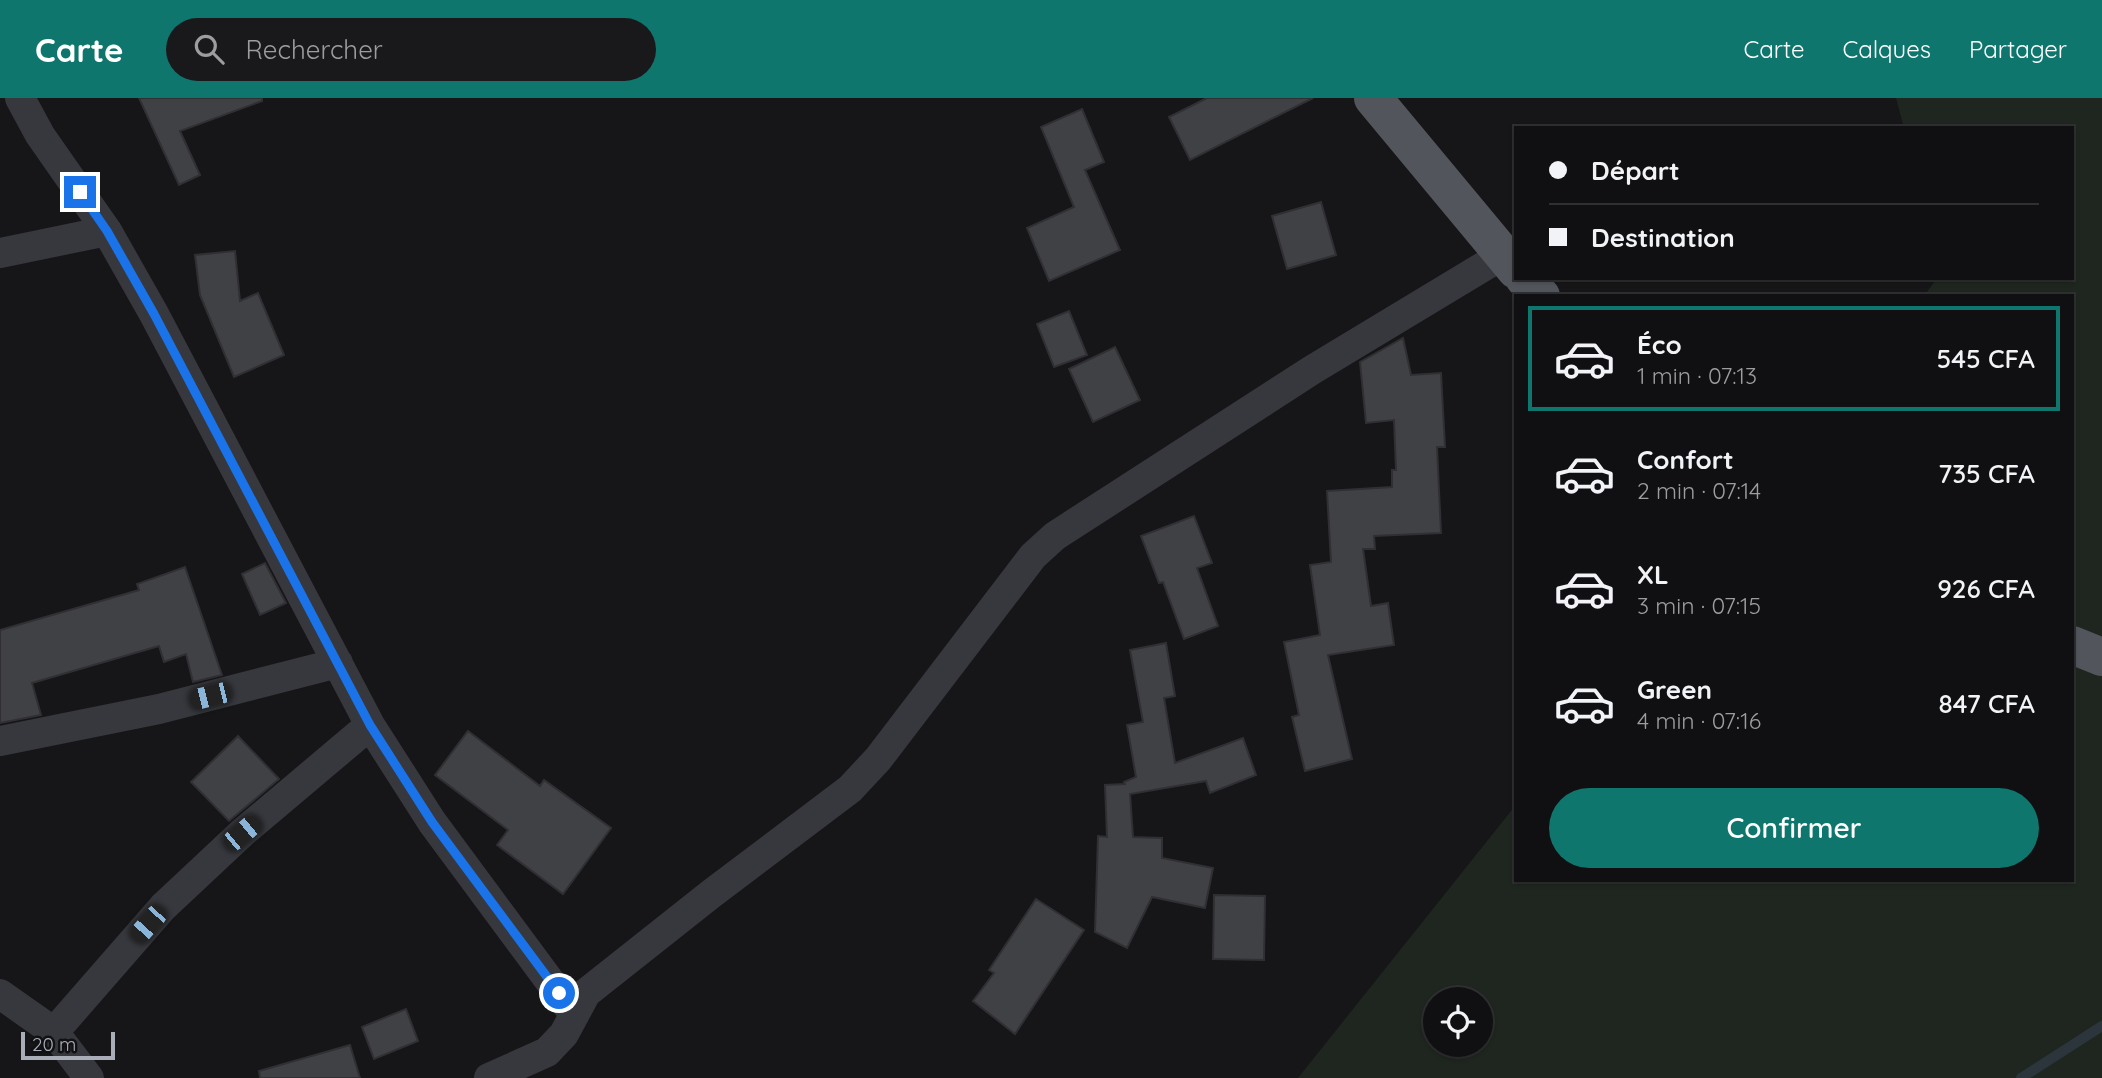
<!DOCTYPE html>
<html lang="fr">
<head>
<meta charset="utf-8">
<style>
  :root { --surface:#101012; --page:#19191b; --text:#f1f3f6; --muted:#9c9d9f; --line:#303032; --accent:#0f766e }
  body { margin:0; font-family:Quicksand,sans-serif; background:var(--page); color:var(--text); height:100vh; display:flex; flex-direction:column; font-size:26px; white-space:nowrap }
  * { box-sizing:border-box; margin:0 }
  p { font-size:23px; color:var(--muted) }
  .icon { flex:none; width:38px; height:38px; fill:none; stroke:currentColor; stroke-width:2; stroke-linecap:round; stroke-linejoin:round }
  .map { position:relative; flex:1; overflow:hidden }
  .drawer { position:absolute; left:1514px; top:196px; width:560px; height:588px; display:flex; flex-direction:column; background:var(--surface); border-radius:0px; box-shadow:0 2px 5px #0004,0 0 0 2px var(--line) }
  .drawer>* { flex:none }
  .banner { position:absolute; left:1514px; top:28px; width:560px; height:154px; border-radius:0px; box-shadow:0 2px 5px #0004,0 0 0 2px var(--line); display:grid; align-content:center; height:154px; padding:0 35px; background:var(--surface) }
  .fabs { position:absolute; left:1423px; top:889px; display:grid; gap:14px }
  .fabs a { display:grid; place-items:center; width:70px; height:70px; border-radius:50%; background:var(--surface); box-shadow:0 2px 5px #0004,0 0 0 2px var(--line); font-size:35px }
  .scale { position:absolute; left:21px; bottom:18px; width:94px; box-sizing:border-box; padding-left:7px; border:4px solid #a8adb8; border-top:0; font-size:19px; line-height:24px; white-space:nowrap; color:#a8adb8; -webkit-text-stroke:5px #111113; paint-order:stroke }
  .end { position:absolute; width:32px; height:32px; margin:-16px; border:9px solid #1a73e8; background:#fff; box-shadow:0 0 0 4px #fff }
  .from { border-radius:50% }
  .car { position:absolute; width:21px; height:42px; margin:-21px -10px; border-radius:9px; box-shadow:0 0 5px 2px #0007; background:linear-gradient(#222 24%,#8ab4d8 0 40%,#222 0 76%,#8ab4d8 0 86%,#222 0) }
  .banner b { display:flex; align-items:center; gap:24px; height:66px; font-size:26px }
  .banner b+b { border-top:2px solid var(--line) }
  .banner i { width:18px; height:18px; background:var(--text) }
  ul { padding:12px 0 0; list-style:none }
  li { display:flex; align-items:center; gap:21px; height:105px; margin:0 14px 10px; padding:0 21px; border:4px solid transparent; border-radius:0px }
  li div { flex:1 }
  li b { display:block; font-size:26px }
  li em { font-style:normal; font-weight:600 }
  li.active { border-color:var(--accent) }
  li>.icon { width:63px; height:63px; stroke-width:1.5 }
  .primary-button { display:flex; gap:14px; margin-top:auto; padding:14px 35px }
  .primary-button a { flex:1; height:80px; border-radius:42px; background:var(--accent); color:#fff; font-size:28px; font-weight:600; line-height:80px; text-align:center }
  header { display:flex; align-items:center; gap:42px; box-sizing:border-box; height:98px; padding:0 35px; background:var(--accent); color:#fff }
  header strong { font-size:33px }
  nav { display:flex; gap:38px; margin-inline-start:auto; font-size:24px }
  .search { width:490px; height:63px; background:var(--page); display:flex; align-items:center; gap:18px; box-sizing:border-box; padding:0 24px; border-radius:38px; color:var(--muted); font-size:26px }
  .map>svg:first-child { display:block }
  .green { fill:#1e261f; fill-rule:evenodd }
  .lines { fill:none; stroke-linecap:round; stroke-linejoin:round }
  .stream { stroke:#2c353c; stroke-width:10 }
  .building { fill:#404145; stroke:#303034; stroke-width:2 }
  .street { stroke:#37383d; stroke-width:30 }
  .primary { stroke:#53555c; stroke-width:38 }
  .route { stroke:#1a73e8; stroke-width:9 }
</style>
</head>
<body>
<header>
<strong>Carte</strong>
<div class="search"><svg class="icon" aria-label="search" viewBox="0 0 24 24"><circle cx="10" cy="10" r="6"/><path d="M15 15l6 6"/></svg>Rechercher</div>
<nav><a>Carte</a><a>Calques</a><a>Partager</a></nav>
</header>
<div class="map">
<svg width="2102" height="980" viewBox="0 0 2102 980">
  <rect width="100%" height="100%" fill="#161618"/>
  <path class="green" d="M1896 0H2102V980H1298L1515 708 1516 782H2072V198H1924L1937 180H2072V30H1904ZM1435 901H1480V947H1435Z"/>
  <g class="lines">
    <path class="stream" d="M2021 980 2102 928"/>
  </g>
  <path class="building" d="M139 0H262V3L180 33 200 77 179 87Z
    M1207 0H1313L1190 62 1169 19Z
    M1082 11 1104 64 1085 72 1120 152 1049 183 1027 130 1074 109 1041 29Z
    M1321 104 1336 157 1287 171 1272 118Z
    M235 153 240 203 258 195 284 257 234 279 200 197 195 157Z
    M1069 213 1087 257 1054 269 1037 226Z
    M1403 240 1411 277 1441 275 1445 349H1437L1441 435 1374 438 1375 451H1363L1371 508 1388 505 1394 547 1328 557 1352 661 1305 673 1292 619 1299 617 1284 544 1320 537 1310 467 1331 464 1327 393 1392 389V372H1396L1394 322 1366 325 1360 264Z
    M1115 249 1140 302 1093 324 1069 271Z
    M1194 418 1212 465 1197 470 1218 528 1184 541 1163 484 1159 485 1141 438Z
    M265 465 286 505 260 517 242 476Z
    M185 469 222 577 193 584 186 556 164 564 159 548 32 585 41 617 0 625V532L139 492 137 486Z
    M1166 545 1175 598 1164 600 1175 665 1243 640 1256 677 1210 695 1206 683 1130 696 1133 739 1162 740V760L1213 770 1205 810 1152 799 1127 850 1095 834 1098 738 1107 739 1105 687 1125 686 1124 684 1136 679 1127 627 1143 624 1130 552Z
    M468 633 540 688 544 682 611 730 563 796 497 747 508 732 435 677Z
    M238 638 279 681 229 723 191 684Z
    M1214 797 1265 798 1264 862 1213 861Z
    M1036 801 1084 832 1015 936 973 903 994 875 989 872Z
    M406 911 418 943 374 961 362 929Z
    M350 947 360 980H260L259 973Z"/>
  <g class="lines">
    <path class="street" d="M20 0 40 37 107 133 154 216 370 627 432 724 574 916
      M0 155 107 133
      M0 643 159 611 338 565
      M0 896 54 934 89 980
      M54 934 163 809 242 735 370 627
      M489 980 547 954 564 936 586 895 711 796 850 691 878 661 1033 458 1055 438 1312 272 1501 158"/>
    <path class="primary" d="M1373 0 1516 172
      M1524 180 1541 198
      M2072 547 2102 559"/>
  </g>
  <g class="lines">
    <path class="route" d="M80 94 107 133 154 216 370 627 432 724 559 895"/>
  </g>
</svg>
<div class="fabs">
<a><svg class="icon" aria-label="locate" viewBox="0 0 24 24"><circle cx="12" cy="12" r="6"/><path d="M12 2v4M12 18v4M2 12h4M18 12h4"/></svg></a>
</div>
<div class="scale">20 m</div>
<i class="end from" style="left:559px;top:895px"></i>
<i class="end" style="left:80px;top:94px"></i>
<i class="car" style="left:210px;top:598px;rotate:256deg"></i>
<i class="car" style="left:242px;top:735px;rotate:50deg"></i>
<i class="car" style="left:148px;top:826px;rotate:222deg"></i>
<div class="banner">
<b><i class="from"></i>Départ</b>
<b><i></i>Destination</b>
</div>
<section class="drawer">
<ul>
<li class="active"><svg class="icon" aria-label="car" viewBox="0 0 24 24"><path d="M5 17H2v-5l4-1 3-4h7l3 4 3 1v5h-3M9 17h6M6 11h13"/><circle cx="7" cy="17" r="2"/><circle cx="17" cy="17" r="2"/></svg><div><b>Éco</b><p>1 min · 07:13</p></div><em>545 CFA</em></li>
<li><svg class="icon" aria-label="car" viewBox="0 0 24 24"><path d="M5 17H2v-5l4-1 3-4h7l3 4 3 1v5h-3M9 17h6M6 11h13"/><circle cx="7" cy="17" r="2"/><circle cx="17" cy="17" r="2"/></svg><div><b>Confort</b><p>2 min · 07:14</p></div><em>735 CFA</em></li>
<li><svg class="icon" aria-label="car" viewBox="0 0 24 24"><path d="M5 17H2v-5l4-1 3-4h7l3 4 3 1v5h-3M9 17h6M6 11h13"/><circle cx="7" cy="17" r="2"/><circle cx="17" cy="17" r="2"/></svg><div><b>XL</b><p>3 min · 07:15</p></div><em>926 CFA</em></li>
<li><svg class="icon" aria-label="car" viewBox="0 0 24 24"><path d="M5 17H2v-5l4-1 3-4h7l3 4 3 1v5h-3M9 17h6M6 11h13"/><circle cx="7" cy="17" r="2"/><circle cx="17" cy="17" r="2"/></svg><div><b>Green</b><p>4 min · 07:16</p></div><em>847 CFA</em></li>
</ul>
<div class="primary-button"><a>Confirmer</a></div>
</section>
</div>
</body>
</html>
